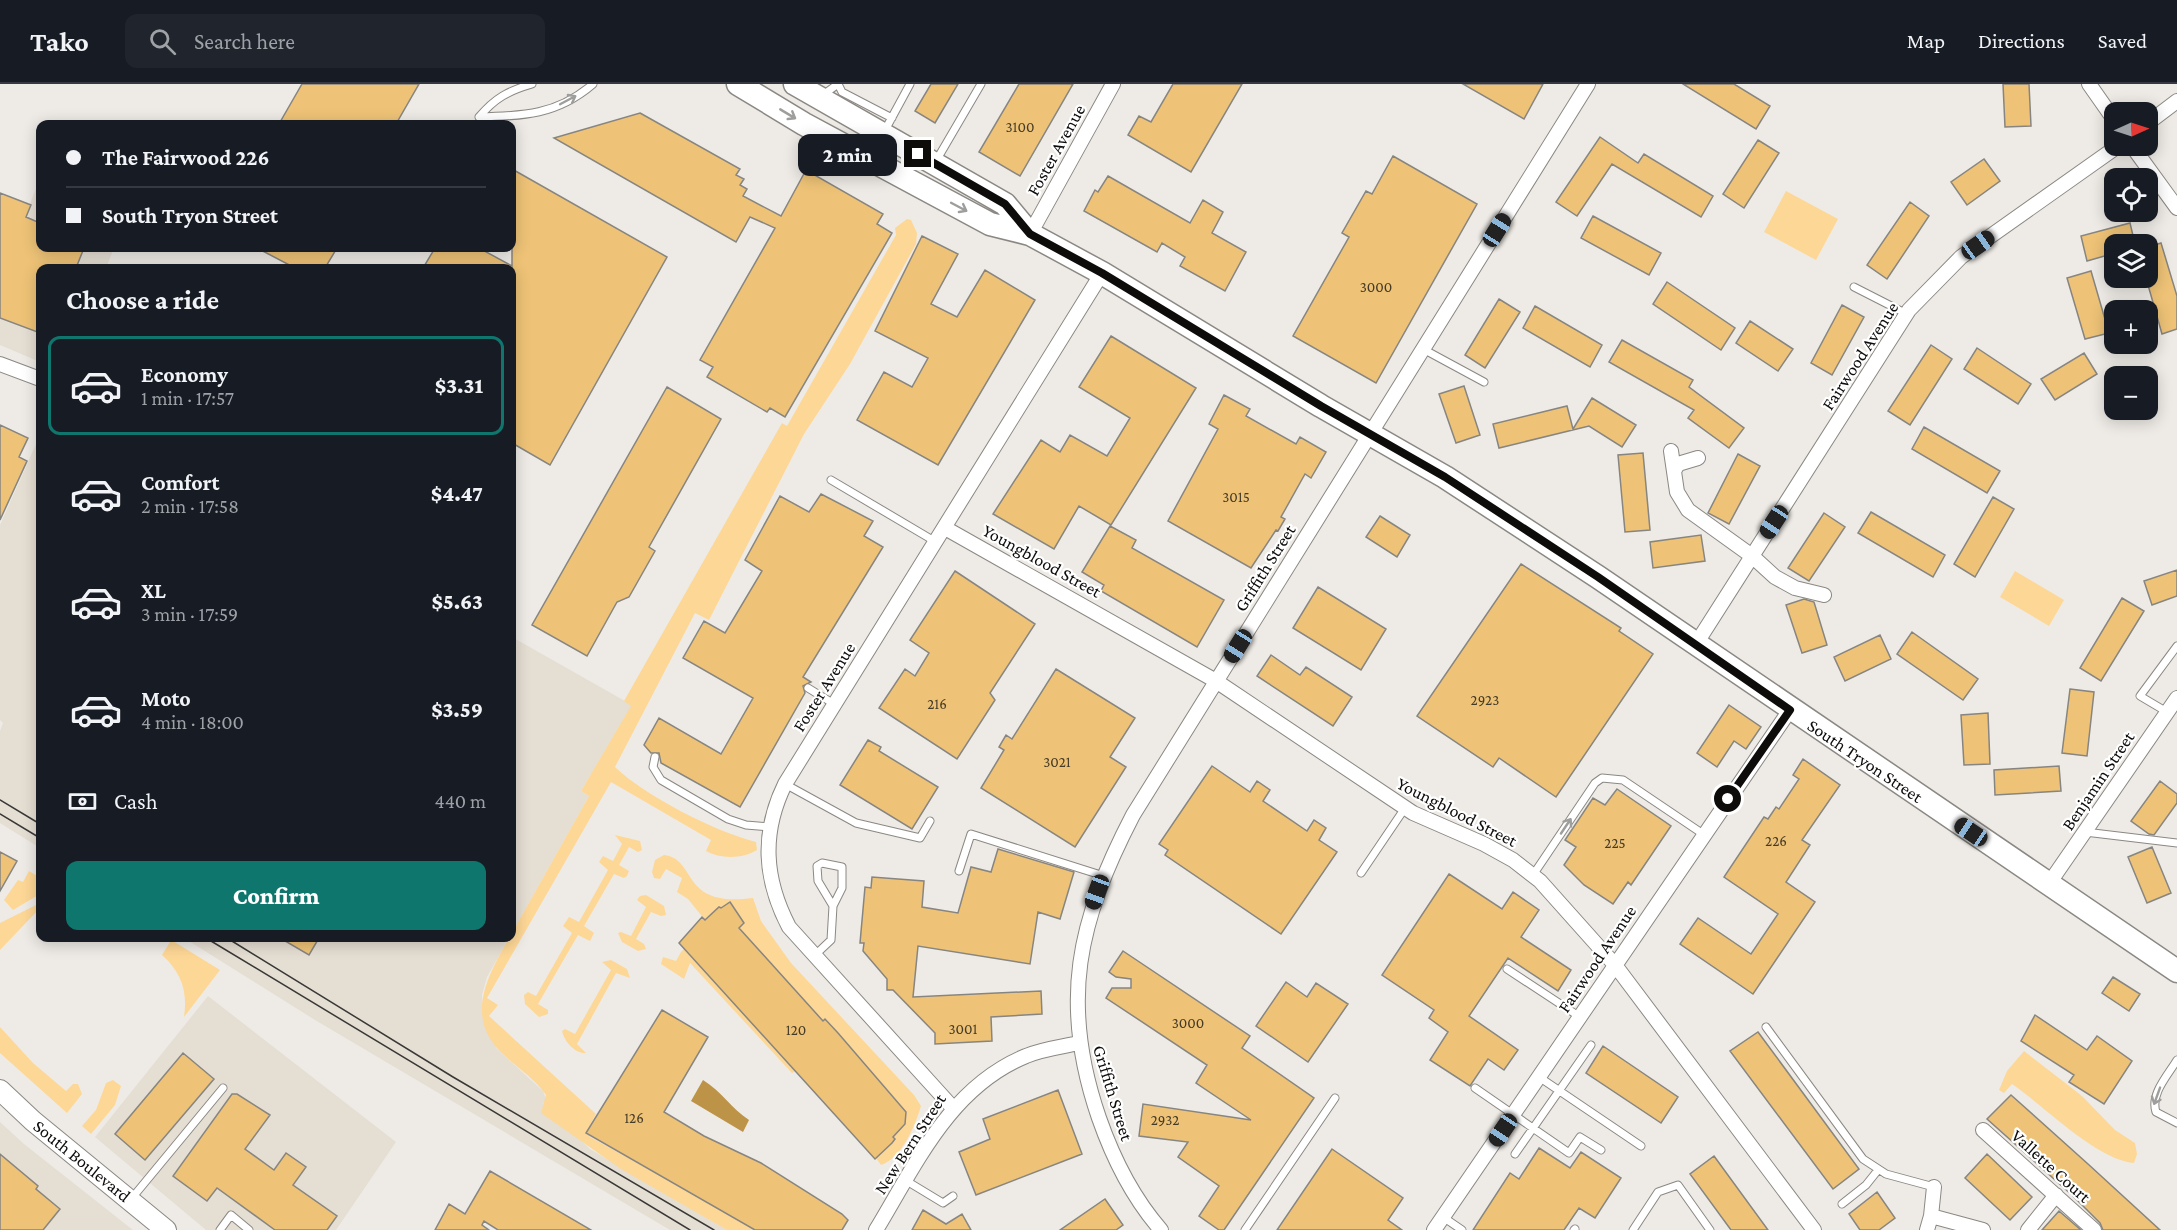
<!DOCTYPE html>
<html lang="en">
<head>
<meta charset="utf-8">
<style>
  :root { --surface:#171b24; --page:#20242c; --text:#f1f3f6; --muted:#9ea1a6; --line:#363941; --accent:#0f766e }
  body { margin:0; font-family:"Crimson Pro",serif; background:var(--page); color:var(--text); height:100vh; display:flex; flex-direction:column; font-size:22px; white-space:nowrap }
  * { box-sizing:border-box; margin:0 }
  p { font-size:20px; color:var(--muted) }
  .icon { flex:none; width:33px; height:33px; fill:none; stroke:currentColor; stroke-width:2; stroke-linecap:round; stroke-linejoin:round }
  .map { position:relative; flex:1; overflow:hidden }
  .side { position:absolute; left:36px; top:180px; width:480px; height:678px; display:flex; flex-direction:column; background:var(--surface); border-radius:12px; box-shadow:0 3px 15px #0003 }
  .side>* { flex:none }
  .banner { position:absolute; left:36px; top:36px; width:480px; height:132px; border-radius:12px; box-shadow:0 3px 15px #0003; display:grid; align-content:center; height:132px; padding:0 30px; background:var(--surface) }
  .needle { width:39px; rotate:87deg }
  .fabs { position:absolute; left:2104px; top:18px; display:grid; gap:12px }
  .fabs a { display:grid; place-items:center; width:54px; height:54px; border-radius:12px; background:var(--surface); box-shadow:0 3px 15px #0003; font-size:30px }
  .end { position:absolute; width:27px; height:27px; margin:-14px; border:8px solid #0d0c0b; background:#fff; box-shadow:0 0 0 3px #fff }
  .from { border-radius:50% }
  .bubble { position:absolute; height:42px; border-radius:12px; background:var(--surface); box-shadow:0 3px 15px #0003; font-size:20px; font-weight:800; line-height:42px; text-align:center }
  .car { position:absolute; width:18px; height:36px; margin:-18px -9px; border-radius:8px; box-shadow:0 0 4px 2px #0007; background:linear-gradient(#222 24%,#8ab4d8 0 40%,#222 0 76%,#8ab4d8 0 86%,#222 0) }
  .banner b { display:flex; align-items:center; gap:21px; height:57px; font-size:22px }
  .banner b+b { border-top:2px solid var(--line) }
  .banner i { width:15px; height:15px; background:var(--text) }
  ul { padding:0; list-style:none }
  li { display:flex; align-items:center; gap:18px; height:99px; margin:0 12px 9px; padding:0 18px; border:3px solid transparent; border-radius:12px }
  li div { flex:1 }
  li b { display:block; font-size:22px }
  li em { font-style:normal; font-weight:800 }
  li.on { border-color:var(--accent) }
  li>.icon { width:54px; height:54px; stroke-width:1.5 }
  h2 { padding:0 30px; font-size:27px; line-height:72px }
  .pay { display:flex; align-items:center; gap:15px; height:66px; padding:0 30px; font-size:22px }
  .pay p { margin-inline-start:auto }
  .button { display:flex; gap:12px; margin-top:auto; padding:12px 30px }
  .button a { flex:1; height:69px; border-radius:12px; background:var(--accent); color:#fff; font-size:24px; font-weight:800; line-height:69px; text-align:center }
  header { display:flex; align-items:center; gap:36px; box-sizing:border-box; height:84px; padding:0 30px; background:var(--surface); border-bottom:2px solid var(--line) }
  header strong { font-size:28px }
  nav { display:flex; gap:33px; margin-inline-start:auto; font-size:21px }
  .search { width:420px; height:54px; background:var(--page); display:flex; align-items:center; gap:15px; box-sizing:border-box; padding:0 21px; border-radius:12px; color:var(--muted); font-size:22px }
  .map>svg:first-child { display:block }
  .built { fill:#e5ded3 }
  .green { fill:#fdd796 }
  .water { fill:#bd9347 }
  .building { fill:#eec377; stroke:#878581; stroke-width:1.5 }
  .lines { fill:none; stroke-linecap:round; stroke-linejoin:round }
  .service-casing { stroke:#8b8884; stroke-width:9 }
  .minor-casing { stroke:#8b8884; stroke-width:16 }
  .secondary-casing { stroke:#8b8884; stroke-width:22 }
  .primary-casing { stroke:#8b8884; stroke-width:25 }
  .service { stroke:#fff; stroke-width:7 }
  .minor { stroke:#fff; stroke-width:14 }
  .secondary { stroke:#fff; stroke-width:20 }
  .primary { stroke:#fff; stroke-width:22 }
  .tram { stroke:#393836; stroke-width:1.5 }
  .oneway { stroke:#9e9e9d }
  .route { stroke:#0d0c0b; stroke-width:8 }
  .labels { text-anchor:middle; stroke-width:4.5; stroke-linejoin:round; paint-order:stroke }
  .number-label { font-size:15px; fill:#453a26 }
  .street-label { font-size:18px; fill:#0d0c0b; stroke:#fff }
</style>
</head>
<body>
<header>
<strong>Tako</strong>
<div class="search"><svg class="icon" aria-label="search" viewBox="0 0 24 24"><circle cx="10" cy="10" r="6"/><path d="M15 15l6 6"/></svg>Search here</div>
<nav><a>Map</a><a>Directions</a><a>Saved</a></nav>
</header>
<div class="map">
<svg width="2177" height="1146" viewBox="0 0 2177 1146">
  <rect width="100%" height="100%" fill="#eeebe6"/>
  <path class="built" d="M37 102 40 103V164H114L106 184H40V278L0 261V195Z
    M40 359V764L0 739V647L3 639 0 636V441L36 360Z
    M512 553 632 621 581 707 589 712 512 849Z
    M184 854H509L487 893 482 911 483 934 497 965 543 1007 546 1015 543 1020 590 1065 727 1146H670L315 936Z
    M208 912 396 1058 336 1146H206L95 1053Z
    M0 1038 24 1060 133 1146H0Z"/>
  <path class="green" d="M1786 107 1838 135 1816 176 1764 148Z
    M907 135 911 136 917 149 916 160 850 280 804 350 709 536 695 529 615 683C645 712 716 748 756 758L757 766C743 775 720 775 706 767L711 756 611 698 487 914 498 921 489 932 596 1030 586 1049 592 1054 760 1146H727L621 1085 541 1029 546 1011C536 996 518 984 505 972 463 935 487 893 509 854H512V849L589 712 581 707 631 622 624 617 782 339 787 342 896 151 895 144Z
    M2015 487 2064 516 2049 542 2000 513Z
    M615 751 640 757 642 766 638 768 629 763 619 781 629 787 627 792 624 794 614 790 584 842 594 849 590 857 578 851 538 920 548 926V930L539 933 525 920 524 911 528 908 536 912 572 849 563 842 569 833 579 838 608 786 599 778 603 772 613 777 622 760Z
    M664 771C698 775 679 824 753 814L761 837 791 879 914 1011 921 1022C915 1042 902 1074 881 1081L870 1066 796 987 792 989 690 879 684 895 661 880 663 873 676 877 681 868 719 829 716 825 705 836 688 815 677 808 682 794 666 785 660 795 654 794 652 788 655 776Z
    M29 787 39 793 40 810 13 826 4 816 18 796 23 798Z
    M646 811 664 822 666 831 661 832 651 828 636 855 644 860 646 865 638 867 622 858 618 849 621 848 631 852 646 823 637 816 640 812Z
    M40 819V824L0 866V839Z
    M173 857 220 886 184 933C188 907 181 888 162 871L170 858Z
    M611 876 627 885 630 894 616 889 577 960 586 969C575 970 564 957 562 947L565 945 575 950 611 886 602 878Z
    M0 943 33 979 66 1007 73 1000H78L82 1010 67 1029 0 969Z
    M2024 967 2082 1012 2115 1046 2135 1059 2137 1070 2134 1079C2097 1076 2044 1022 2012 1000L2004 1009 1999 1006 2007 987Z
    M113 996 121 1002 115 1021 91 1050 82 1042 96 1026 106 999Z"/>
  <path class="water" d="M703 996C721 1007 732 1025 749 1036L743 1048 691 1017Z"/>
  <path class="building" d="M302 0H419L396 40H279Z
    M931 0H958L935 39 915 27Z
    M1019 0H1073L1020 92 979 68Z
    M1173 0H1242L1191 88 1128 51 1139 32 1151 38Z
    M1463 0H1543L1524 35Z
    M1683 0H1734L1770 22 1756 45Z
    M2003 0H2029L2031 42 2005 43Z
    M640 29 740 85 736 91 744 95 740 101 747 105 743 112 781 132 806 86 883 130 877 140 892 149 785 333 770 324 767 328 707 293 713 283 700 276 775 144 750 133 736 158 554 54Z
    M1600 53 1638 79 1644 70 1713 112 1701 133 1612 80 1577 132 1556 118Z
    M1758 56 1779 69 1744 124 1723 110Z
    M1393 72 1477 120 1376 299 1293 252 1349 153 1342 149 1366 107 1372 110Z
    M1984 75 2000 97 1967 121 1951 98Z
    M512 85 667 173 550 381 512 359V184H423L435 164H479L512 182Z
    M1108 92 1190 139 1203 116 1223 128 1212 149 1246 168 1225 207 1180 182 1185 173 1162 159 1157 168 1084 127 1095 106 1098 108Z
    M0 109 31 121 26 133 40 139V164H84L76 184H40V249L0 234Z
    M1910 118 1929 132 1887 195 1867 181Z
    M1593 132 1661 169 1649 191 1581 154Z
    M2130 139 2135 160H2115V169L2087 177 2081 152Z
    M922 152 958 170 931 220 957 233 985 186 1035 216 938 381 857 336 884 288 912 303 928 274 875 247Z
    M2161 159 2177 212V245L2162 250 2146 194H2148V163Z
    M257 164H337L325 184H295Z
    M2091 187 2109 249 2085 255 2067 194Z
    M1667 198 1735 244 1721 266 1653 220Z
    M1499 215 1520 228 1485 284 1465 271Z
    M1842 221 1864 233 1832 291 1811 279Z
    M1535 222 1602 261 1590 283 1523 244Z
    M1750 237 1793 265 1778 287 1736 259Z
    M1111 252 1196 304 1111 441 1079 422 1054 465 993 430 1041 356 1060 368 1070 351 1107 372 1130 334 1079 303Z
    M1622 256 1693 296 1689 303 1744 344 1729 364 1688 334 1694 326 1609 278Z
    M1931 261 1952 275 1910 341 1888 327Z
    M1977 264 2031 300 2018 320 1964 285Z
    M2084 269 2097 290 2055 316 2041 295Z
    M1464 302 1480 351 1456 359 1439 310Z
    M667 303 721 335 649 463 655 467 629 513 617 518 587 572 532 541Z
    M1224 311 1250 325 1246 332 1296 360 1300 353 1326 368 1311 394 1305 390 1281 433 1285 435 1278 447 1276 446 1251 484 1168 437 1218 345 1209 340Z
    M1592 314 1636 341 1622 363 1589 342 1499 364 1493 340 1567 322 1573 345Z
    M0 341 28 354 19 373 27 377 0 436Z
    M1924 343 2000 387 1987 409 1912 365Z
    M1643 369 1650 446 1625 448 1618 371Z
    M1738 370 1760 382 1729 440 1708 429Z
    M821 410 873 437 864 452 883 463 803 593 811 598 803 602 805 609 740 723 661 679 659 669H651L644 661 659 634 721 670 753 614 683 574 704 537 725 549 762 487 745 476 780 412 809 428Z
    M1993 413 2014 425 1975 493 1954 480Z
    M1871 428 1945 471 1933 493 1858 449Z
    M1824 429 1845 443 1809 497 1788 484Z
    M1380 432 1410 451 1397 473 1366 453Z
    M1110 442 1136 456 1132 464 1224 516 1197 563 1101 507 1104 501 1082 488Z
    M1701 451 1705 477 1653 484 1650 458Z
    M1521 480 1621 544 1619 547 1653 570 1556 713 1499 674 1493 683 1417 632Z
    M2177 486V512L2152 521 2144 497Z
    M955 487 1035 540 990 609 995 616 957 675 879 624 905 585 915 592 929 569 910 556Z
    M1318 503 1386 545 1361 586 1293 544Z
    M2122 514 2144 527 2101 597 2080 584Z
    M1804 515 1814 518 1827 561 1802 569 1786 521Z
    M1912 548 1978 595 1963 616 1897 570Z
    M1880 551 1891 575 1845 597 1834 573Z
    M1271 571 1300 591 1306 583 1352 613 1333 642 1257 592Z
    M1056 585 1135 634 1110 673 1126 683 1075 763 981 704 1004 666 999 663 1006 651 1012 655Z
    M2070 605 2094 608 2087 672 2062 669Z
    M1729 621 1761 643 1746 665 1734 657 1717 683 1697 669Z
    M1988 629 1990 680 1964 681 1961 631Z
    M868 656 881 663 879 667 938 703 912 745 840 701Z
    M1803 675 1840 701 1802 756 1810 761 1786 798 1815 818 1753 910 1680 860 1698 834 1751 870 1778 830 1724 793 1764 733 1768 735 1776 723 1779 725 1799 695 1793 691Z
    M1212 682 1250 708 1257 697 1270 706 1263 717 1307 747 1314 736 1326 744 1319 756 1337 768 1281 850 1165 771 1168 766 1159 760Z
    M2059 682 2061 707 1995 711 1994 686Z
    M2160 697 2177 710V719L2154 751 2149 750 2131 737Z
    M1617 705 1671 742 1631 801 1628 798 1613 820 1584 801 1564 781 1576 763 1565 756 1593 714 1605 721Z
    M2152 763 2171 809 2147 819 2128 773Z
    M998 765 1074 788 1060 835 1038 828 1030 880 918 862 913 913 1041 907 1042 930 991 933 992 957 935 960V949L893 906H887V895L863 867 864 859H860L865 803 871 804 872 793 924 797 922 823 958 829 971 783 991 788Z
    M0 768 17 777 0 807Z
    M1449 790 1502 825 1513 808 1539 826 1521 853 1571 886 1558 907 1508 874 1469 932 1518 966 1504 986 1488 975 1470 1002 1430 976 1448 948 1429 934 1434 926 1382 891Z
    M730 818 744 839 739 844 823 937 825 935 838 949 906 1028 905 1040 893 1053 895 1055 892 1059 875 1075 679 859 702 833 705 836 719 823 721 824Z
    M280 854H319L309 871Z
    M1123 867 1250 952 1242 964 1314 1014 1224 1146H1219L1199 1132 1219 1102 1178 1073 1188 1058 1139 1052 1143 1020 1251 1036 1196 999 1207 981 1106 914 1112 904H1131V895L1116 893 1109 888Z
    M2113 893 2140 910 2129 927 2102 909Z
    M1286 898 1307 913 1316 899 1348 920 1308 978 1256 942Z
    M662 926 708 953 664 1028 704 1052 761 1079 842 1130 848 1136 842 1146H755L586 1049Z
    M2035 931 2087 966 2097 952 2132 977 2104 1020 2069 998 2074 991 2021 957Z
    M1758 948 1859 1085 1833 1105 1730 967Z
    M1603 962 1678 1013 1661 1039 1586 989Z
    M183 969 214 995 145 1076 115 1050Z
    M1058 1006 1082 1070 976 1111 959 1068 990 1055 983 1035Z
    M232 1010H237L270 1031 245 1065 274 1086 286 1069 306 1083 293 1101 337 1132 327 1146H275L217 1104 207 1117 173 1092Z
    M2011 1011 2088 1080 2160 1146H2103L2100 1139 2073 1112 1987 1035Z
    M1539 1064 1570 1084 1581 1068 1621 1094 1595 1134 1579 1124 1564 1146H1473L1510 1089 1519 1095Z
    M1332 1065 1403 1114 1388 1136 1402 1146H1277Z
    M0 1070 38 1102 36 1105 60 1125 43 1146H0Z
    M1987 1070 2032 1113 2010 1136 1965 1094Z
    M1714 1072 1768 1146H1731L1690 1090Z
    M490 1087 591 1146H498L484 1137 482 1141 489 1146H435L449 1120 465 1130Z
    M1877 1108 1895 1134 1879 1146H1860L1849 1130Z
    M1105 1115 1123 1141 1116 1146H1060Z
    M923 1126 946 1140 962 1130 971 1146H912Z
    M2059 1127 2081 1146H2042Z"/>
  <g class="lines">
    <g class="service-casing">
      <path id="service" d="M823 11 838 0 842 8 892 34
        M479 33C523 32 557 31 593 0
        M479 33C495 14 508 7 532 0
        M884 48 910 0
        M936 77 981 0
        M1854 203 1907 230
        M1423 265 1484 298
        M831 396 936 458
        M808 604 834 620
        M2167 628 2140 612 2177 562
        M655 673 653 683 661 696 728 735 746 741 770 743
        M785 700 856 739 920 754 930 737
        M2085 748 2177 759
        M959 787 971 750 1104 792
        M1361 789 1405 724
        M1533 791 1595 699 1602 694 1623 696 1703 750
        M814 872 831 856 833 822 842 804V783L822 779 817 782 818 797 833 822
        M1507 885 1580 933
        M1766 943 1863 1075 1886 1090 1934 1103
        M2177 976C2168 991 2150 1010 2156 1028L2177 1039
        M1539 993 1641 1062
        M1475 1004 1569 1069 1580 1053 1601 1066
        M1515 1070 1591 961
        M905 1096 943 1119 953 1112
        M132 1114 223 1004
        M1842 1120 1866 1101 1878 1086
        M1443 1133 1462 1146
        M220 1146 231 1131 249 1146
        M1245 1146 1335 1014
        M1574 1146 1575 1145
        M1633 1146 1658 1108 1678 1101 1710 1146"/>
    </g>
    <g class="minor-casing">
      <path id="minor" d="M2089 0 2115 37
        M2148 39 2177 17
        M2132 62 2177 124
        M1030 150 1113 0
        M0 280 40 295
        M1671 367 1677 408 1688 426 1752 472 1775 493 1795 504 1824 511
        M1674 387 1678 380 1698 374
        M945 444 1216 597 1413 729 1484 760 1513 776 1540 797 1615 881 1814 1146
        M1696 560 1909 226 1961 173 2118 62
        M2048 801 2177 614
        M953 1024 789 843C764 795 761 749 785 700L1102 189
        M1983 1046 2094 1146
        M1931 1132 1983 1146
        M876 1146C916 1080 950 1003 1026 972 1042 965 1061 963 1079 959
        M1161 1146C1133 1114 1113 1074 1099 1034 1059 918 1078 837 1133 731L1588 0
        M1434 1146 1790 626
        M1927 1146 1931 1132 1934 1103
        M2028 1146 2056 1111"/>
    </g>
    <g class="secondary-casing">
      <path id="secondary" d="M0 1006 33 1037 166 1146"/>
    </g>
    <g class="primary-casing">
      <path id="primary" d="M738 0 804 40 990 140 1030 150 1102 189 1321 322 1445 393 1598 493 2177 887
        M795 0 1005 120 1030 150"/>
    </g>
    <use href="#service" class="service"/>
    <use href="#minor" class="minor"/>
    <use href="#secondary" class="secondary"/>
    <use href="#primary" class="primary"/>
    <path class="tram" d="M0 716 40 740
      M0 730 40 754
      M206 854 690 1146
      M227 854 453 993 714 1146"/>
  </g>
  <defs><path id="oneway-shaft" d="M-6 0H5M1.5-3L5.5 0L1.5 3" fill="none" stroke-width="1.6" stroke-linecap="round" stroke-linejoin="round" transform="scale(1.5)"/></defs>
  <g class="oneway">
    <use href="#oneway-shaft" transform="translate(568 16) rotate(-28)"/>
    <use href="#oneway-shaft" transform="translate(788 30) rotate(31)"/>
    <use href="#oneway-shaft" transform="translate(959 123) rotate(28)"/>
    <use href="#oneway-shaft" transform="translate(1566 742) rotate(-56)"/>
    <use href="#oneway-shaft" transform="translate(2157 1012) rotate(110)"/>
  </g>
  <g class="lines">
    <path class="route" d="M918 70 1005 120 1030 150 1102 189 1321 322 1445 393 1598 493 1790 626 1728 715"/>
  </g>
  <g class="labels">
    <g class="number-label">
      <text x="1020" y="48">3100</text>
      <text x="1376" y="208">3000</text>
      <text x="1236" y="418">3015</text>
      <text x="1485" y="621">2923</text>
      <text x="937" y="625">216</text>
      <text x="1057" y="683">3021</text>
      <text x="1776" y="762">226</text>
      <text x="1615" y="764">225</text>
      <text x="1188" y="944">3000</text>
      <text x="963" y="950">3001</text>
      <text x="796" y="951">120</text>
      <text x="634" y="1039">126</text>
      <text x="1165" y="1041">2932</text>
    </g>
    <g class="street-label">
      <text transform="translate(1056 66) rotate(-61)" y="6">Foster Avenue</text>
      <text transform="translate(1860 272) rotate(-57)" y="6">Fairwood Avenue</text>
      <text transform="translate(1042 477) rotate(29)" y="6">Youngblood Street</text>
      <text transform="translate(1265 484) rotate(-58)" y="6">Griffith Street</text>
      <text transform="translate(824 603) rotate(-58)" y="6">Foster Avenue</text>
      <text transform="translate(1865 677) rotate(34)" y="6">South Tryon Street</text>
      <text transform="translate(2098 697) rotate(-56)" y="6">Benjamin Street</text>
      <text transform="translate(1457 728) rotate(27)" y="6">Youngblood Street</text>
      <text transform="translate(1597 875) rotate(-56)" y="6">Fairwood Avenue</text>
      <text transform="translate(1113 1009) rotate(73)" y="6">Griffith Street</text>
      <text transform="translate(910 1060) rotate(-57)" y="6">New Bern Street</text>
      <text transform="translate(82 1077) rotate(39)" y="6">South Boulevard</text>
      <text transform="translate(2051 1082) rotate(42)" y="6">Vallette Court</text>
    </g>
  </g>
</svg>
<div class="fabs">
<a><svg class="needle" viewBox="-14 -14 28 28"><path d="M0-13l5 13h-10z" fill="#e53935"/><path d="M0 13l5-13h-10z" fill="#9ea1a6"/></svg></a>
<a><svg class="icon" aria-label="locate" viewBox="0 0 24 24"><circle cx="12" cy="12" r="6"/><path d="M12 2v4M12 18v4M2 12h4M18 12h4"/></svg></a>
<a><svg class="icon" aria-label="layers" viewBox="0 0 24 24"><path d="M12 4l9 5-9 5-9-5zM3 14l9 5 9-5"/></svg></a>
<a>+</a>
<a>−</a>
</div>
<i class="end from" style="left:1728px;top:715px"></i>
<i class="end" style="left:918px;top:70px"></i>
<div class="bubble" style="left:798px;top:50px;width:99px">2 min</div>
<i class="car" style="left:1497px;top:146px;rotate:32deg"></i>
<i class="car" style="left:1978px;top:161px;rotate:55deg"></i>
<i class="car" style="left:1774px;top:438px;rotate:213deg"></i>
<i class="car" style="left:1238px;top:562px;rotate:212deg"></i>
<i class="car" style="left:1971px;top:748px;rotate:304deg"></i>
<i class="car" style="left:1097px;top:808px;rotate:200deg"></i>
<i class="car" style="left:1503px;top:1046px;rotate:214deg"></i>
<div class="banner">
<b><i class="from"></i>The Fairwood 226</b>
<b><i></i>South Tryon Street</b>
</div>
<section class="side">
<h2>Choose a ride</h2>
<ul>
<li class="on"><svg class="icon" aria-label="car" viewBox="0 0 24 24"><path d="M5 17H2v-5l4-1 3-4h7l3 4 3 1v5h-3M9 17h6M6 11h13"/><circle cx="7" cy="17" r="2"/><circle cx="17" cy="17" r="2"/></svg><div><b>Economy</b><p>1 min · 17:57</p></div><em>$3.31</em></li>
<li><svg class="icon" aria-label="car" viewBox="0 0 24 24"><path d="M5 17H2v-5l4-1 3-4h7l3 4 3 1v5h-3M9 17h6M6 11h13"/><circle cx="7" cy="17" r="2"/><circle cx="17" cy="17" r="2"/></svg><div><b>Comfort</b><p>2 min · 17:58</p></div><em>$4.47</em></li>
<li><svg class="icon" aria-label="car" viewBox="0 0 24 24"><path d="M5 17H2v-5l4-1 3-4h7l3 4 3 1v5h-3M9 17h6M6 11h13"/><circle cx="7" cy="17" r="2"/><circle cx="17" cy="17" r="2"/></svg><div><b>XL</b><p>3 min · 17:59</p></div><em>$5.63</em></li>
<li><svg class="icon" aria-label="car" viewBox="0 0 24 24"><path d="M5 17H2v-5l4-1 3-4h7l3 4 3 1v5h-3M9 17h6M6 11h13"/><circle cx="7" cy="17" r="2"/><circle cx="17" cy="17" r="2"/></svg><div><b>Moto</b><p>4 min · 18:00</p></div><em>$3.59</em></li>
</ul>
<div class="pay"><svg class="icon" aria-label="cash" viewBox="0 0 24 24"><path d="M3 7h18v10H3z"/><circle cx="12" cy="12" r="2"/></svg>Cash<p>440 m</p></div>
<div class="button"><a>Confirm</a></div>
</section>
</div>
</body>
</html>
